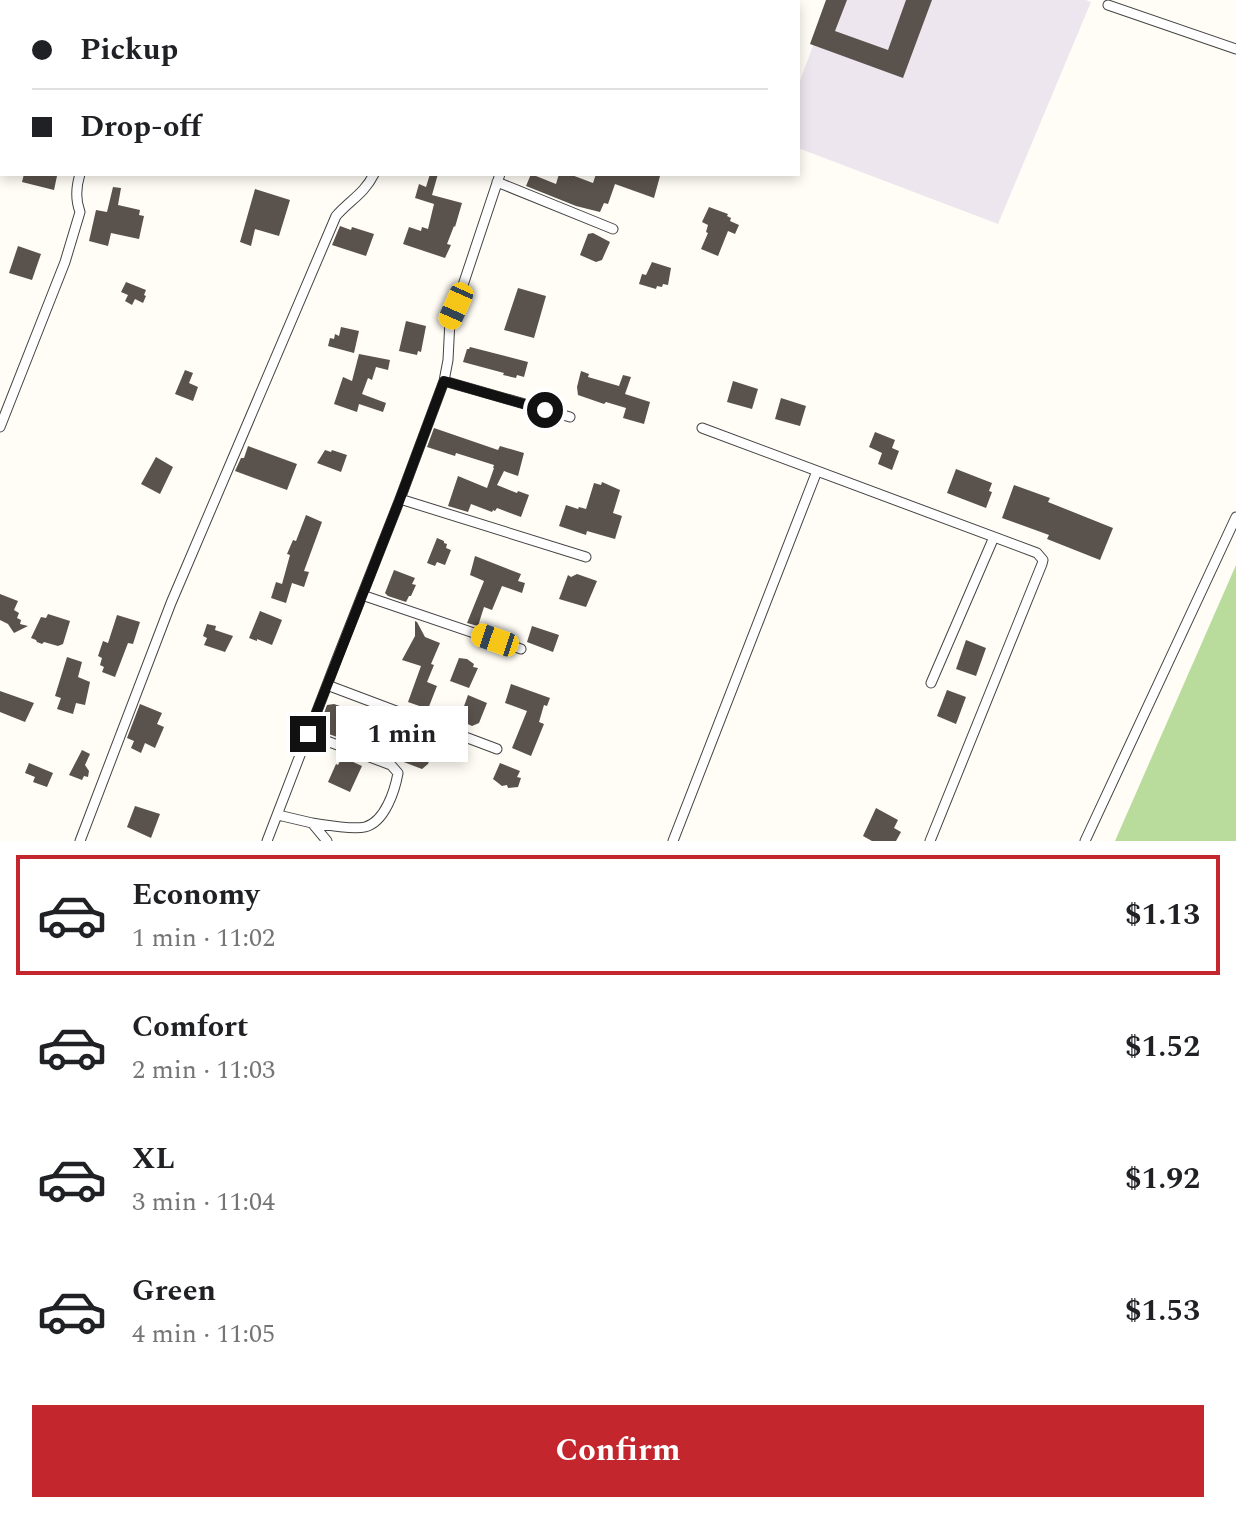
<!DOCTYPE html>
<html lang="en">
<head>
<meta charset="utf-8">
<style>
  :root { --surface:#fff; --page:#f2f2f2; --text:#202124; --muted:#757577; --line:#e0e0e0; --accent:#c4262e }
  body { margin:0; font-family:Spectral,serif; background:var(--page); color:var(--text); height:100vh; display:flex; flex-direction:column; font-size:30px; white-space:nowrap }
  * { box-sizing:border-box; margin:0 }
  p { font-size:26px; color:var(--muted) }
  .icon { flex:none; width:44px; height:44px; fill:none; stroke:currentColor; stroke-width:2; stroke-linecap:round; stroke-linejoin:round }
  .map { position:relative; height:841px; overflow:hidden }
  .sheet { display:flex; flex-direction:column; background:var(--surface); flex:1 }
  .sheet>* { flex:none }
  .hud { position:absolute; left:0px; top:0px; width:800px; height:176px; box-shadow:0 4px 12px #0003; display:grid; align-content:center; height:176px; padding:0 32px; background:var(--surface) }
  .end { position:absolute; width:36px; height:36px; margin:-18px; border:10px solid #111; background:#fff; box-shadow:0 0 0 4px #fff }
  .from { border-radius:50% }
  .bubble { position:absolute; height:56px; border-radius:0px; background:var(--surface); box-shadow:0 4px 12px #0003; font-size:26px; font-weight:700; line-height:56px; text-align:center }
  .car { position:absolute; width:24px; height:48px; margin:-24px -12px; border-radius:10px; box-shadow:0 0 6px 2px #0007; background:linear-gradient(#f5c518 24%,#345 0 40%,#f5c518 0 76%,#345 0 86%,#f5c518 0) }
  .hud b { display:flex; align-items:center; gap:28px; height:76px; font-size:30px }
  .hud b+b { border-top:2px solid var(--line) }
  .hud i { width:20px; height:20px; background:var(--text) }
  ul { padding:14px 0 0; list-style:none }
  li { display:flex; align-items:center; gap:24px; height:120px; margin:0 16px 12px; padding:0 16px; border:4px solid transparent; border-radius:0px }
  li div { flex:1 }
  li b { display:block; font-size:30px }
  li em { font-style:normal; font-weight:700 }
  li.current { border-color:var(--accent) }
  li>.icon { width:72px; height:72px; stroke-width:1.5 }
  .button { display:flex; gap:16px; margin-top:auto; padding:16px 32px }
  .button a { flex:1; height:92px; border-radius:0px; background:var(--accent); color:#fff; font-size:32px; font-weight:700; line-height:92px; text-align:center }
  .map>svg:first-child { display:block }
  .industrial { fill:#eee6ef }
  .forest { fill:#b9dc9c }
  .building { fill:#5a524d }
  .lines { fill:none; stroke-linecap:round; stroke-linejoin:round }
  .minor-casing { stroke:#444; stroke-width:11 }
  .minor { stroke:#fff; stroke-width:9 }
  .route { stroke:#111; stroke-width:10 }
</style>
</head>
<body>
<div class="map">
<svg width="1236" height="841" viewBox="0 0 1236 841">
  <rect width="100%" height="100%" fill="#fffdf5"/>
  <path class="industrial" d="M830 0H1086L1091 2 998 224 798 148V86Z"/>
  <path class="forest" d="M1236 565V841H1115Z"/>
  <path class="building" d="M826 0H847L835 31 888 50 906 0H932L903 78 810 44Z
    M24 174 57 176 54 190 22 182Z
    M430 174H438L432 195 462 203 455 227 454 226 447 244 451 245 445 258 403 244 409 227 421 231 422 227 428 229 434 204 415 198 419 184 426 187Z
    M531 174 556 184 559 174H569L593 183 596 174H653L660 176 654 198 615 184 608 204 604 203 600 212 576 206 526 186Z
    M113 187 121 188 118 205 140 210 139 215 144 216 139 239 111 233 108 246 89 241 96 210 107 212Z
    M255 189 290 200 279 236 255 229 251 246 240 242Z
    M709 207 728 214 727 216 731 218 730 221 739 225 735 234 728 231 718 256 701 249 708 233 706 232 708 225 702 222Z
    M340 226 351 230 352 227 374 234 366 256 332 245Z
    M593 233 610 242 602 260 596 262 580 255 588 234Z
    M18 246 41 254 32 280 9 273Z
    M652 262 671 268 668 285 663 284 662 287 657 286 656 289 639 284 642 274 646 275Z
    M126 282 146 290 144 295 146 296 143 303 135 299 132 305 125 301 128 295 121 292Z
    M518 288 546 296 534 338 504 330Z
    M406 321 426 326 421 352 418 351 417 355 399 351Z
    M341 327 359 331 354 353 328 346 330 338 334 339 335 334 339 336Z
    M470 347 528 362 524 377 517 375 516 378 503 375 504 373 463 362 467 349H469Z
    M359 354 390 360 388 370 376 367 372 380 368 378 362 394 386 403 383 412 359 404 357 412 334 404 343 377 352 381Z
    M185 370 193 373 189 383 198 387 193 401 175 394Z
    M581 371 589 374 588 377 619 386 623 375 631 377 625 394 650 402 644 424 623 418 626 408 606 402 604 404 578 395 577 387Z
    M733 381 758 389 752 409 727 402Z
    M781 398 806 406 800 426 775 419Z
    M434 428 498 450 500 446 524 453 518 476 504 471 497 485 517 493 518 491 529 495 521 517 497 508 495 511 493 510 492 512 471 504 468 512 448 506 458 476 487 488 494 468H493L494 465 456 453 455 456 427 447Z
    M875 432 895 440 892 448 899 451 892 470 878 464 882 453 869 447Z
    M248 446 297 464 287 490 235 471 241 458H244Z
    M325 450 331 452 332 450 347 455 341 472 317 463Z
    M156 457 173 467 160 494 141 484Z
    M956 469 992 483 989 491 992 492 986 508 947 493Z
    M602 482 620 490 613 513 622 516 615 539 587 531 586 535 559 526 566 505 578 509 579 507 586 509 594 483 601 485Z
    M1014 485 1050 498 1048 502 1113 528 1100 560 1047 539 1049 535 1002 518Z
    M306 515 322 522 304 571 309 572 304 587 292 583 286 603 271 598 276 582 282 584 290 555 287 554 293 540 296 541Z
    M437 538 444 541V543L447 544 446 548 451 550 445 565 437 562 435 566 427 563Z
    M475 556 521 574 518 581 525 583 522 593 502 586 492 610 484 607 478 626 467 623 484 581 470 575Z
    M394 570 415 578 412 584 416 585 411 596H409L406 602 388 596 385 593Z
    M577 574 597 581 586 607 559 599 568 575 571 577Z
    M0 594 18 601 14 610 19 613 17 618 21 620 20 624 28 626 14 633 8 624 0 620Z
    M260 611 282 620 272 645 257 639V641L249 638Z
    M48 614 70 621 63 644 58 646 44 642 42 644 37 642 36 640 31 638 41 617 46 618Z
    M117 615 140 622 133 644 128 643 115 677 102 672 104 667 100 665 102 658 98 656 103 641 108 643Z
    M415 621 417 622 425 637 440 643 431 664 434 665 427 682 437 686 428 709 408 702 421 666 402 660 415 636Z
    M207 624 216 626 215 630 233 636 225 652 204 645 207 638 203 636Z
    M532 626 559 635 553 652 527 642Z
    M966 640 986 648 976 676 956 669Z
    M67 657 82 662 78 677 90 682 85 705 76 703 73 714 57 709 61 698 55 696Z
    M459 658 467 659 474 664 473 667 478 668 469 688 450 681Z
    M511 684 550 698 547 706 544 705 539 722 544 724 531 756 512 748 527 711 505 703Z
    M947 690 966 697 956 724 937 716Z
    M0 691 34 703 25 722 0 712Z
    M468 695 487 703 479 723 472 726 459 720Z
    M140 704 162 713 157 724 164 727 155 748 145 743 141 753 131 748 134 741 127 738Z
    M334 704 349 709 348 711 351 713 350 716 355 718 350 739 345 740 318 730 327 705Z
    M375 720 437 740 428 764 422 769 401 761 410 738 386 743 369 738Z
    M82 750 90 754 85 765 89 771 88 777 84 776 82 780 69 775Z
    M342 757 362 766 350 792 328 782 336 764 338 765Z
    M29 763 53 773 47 787 33 782 35 777 25 773Z
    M500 763 520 771 517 777 521 778 518 787 508 788 507 785 502 786 493 779Z
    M135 806 160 814 151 838 127 827Z
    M876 808 898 820 894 828 901 832 896 841H872L863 836Z"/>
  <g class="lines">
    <g class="minor-casing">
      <path id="minor" d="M552 0 557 2 558 0
        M406 2 407 0
        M1108 5 1236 49
        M497 182 613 229
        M444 381 570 417
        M0 427 65 262 80 212C75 199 76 187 80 174
        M702 428 1037 553 1043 560 1042 564 930 841
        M400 499 586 557
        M362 595 521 649
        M931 683 994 537
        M327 685 497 749
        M308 734 391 765 398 773C395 790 385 822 365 827 352 830 326 825 312 823
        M278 815 312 823 327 841
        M80 841 171 603 336 216C350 200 364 194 374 174
        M267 841 337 659 400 499 444 381 448 360 450 320 456 306 500 174
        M673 841 817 471
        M1085 841 1236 517"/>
    </g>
    <use href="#minor" class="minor"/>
  </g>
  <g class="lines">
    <path class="route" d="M308 734 400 499 444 381 545 410"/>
  </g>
</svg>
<i class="end from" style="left:545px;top:410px"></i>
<i class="end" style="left:308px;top:734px"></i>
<div class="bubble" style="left:336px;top:706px;width:132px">1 min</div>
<i class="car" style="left:456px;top:306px;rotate:204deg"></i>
<i class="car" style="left:495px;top:640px;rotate:289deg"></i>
<div class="hud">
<b><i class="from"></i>Pickup</b>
<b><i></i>Drop-off</b>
</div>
</div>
<section class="sheet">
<ul>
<li class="current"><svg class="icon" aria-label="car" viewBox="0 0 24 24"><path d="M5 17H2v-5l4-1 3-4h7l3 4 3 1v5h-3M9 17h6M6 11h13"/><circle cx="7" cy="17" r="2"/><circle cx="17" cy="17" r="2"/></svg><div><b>Economy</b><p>1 min · 11:02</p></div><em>$1.13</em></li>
<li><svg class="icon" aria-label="car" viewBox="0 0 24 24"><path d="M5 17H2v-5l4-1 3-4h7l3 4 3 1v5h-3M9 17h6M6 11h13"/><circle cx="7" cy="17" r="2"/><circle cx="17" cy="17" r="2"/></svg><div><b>Comfort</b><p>2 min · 11:03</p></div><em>$1.52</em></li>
<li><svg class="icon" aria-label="car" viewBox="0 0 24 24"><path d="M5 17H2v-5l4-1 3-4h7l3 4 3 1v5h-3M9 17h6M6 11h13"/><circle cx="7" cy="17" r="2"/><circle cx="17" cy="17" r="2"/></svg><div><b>XL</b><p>3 min · 11:04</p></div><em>$1.92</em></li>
<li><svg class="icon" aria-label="car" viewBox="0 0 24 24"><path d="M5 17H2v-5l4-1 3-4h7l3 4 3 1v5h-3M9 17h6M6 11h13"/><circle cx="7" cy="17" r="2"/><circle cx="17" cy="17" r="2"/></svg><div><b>Green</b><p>4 min · 11:05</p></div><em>$1.53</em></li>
</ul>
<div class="button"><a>Confirm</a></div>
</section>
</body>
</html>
